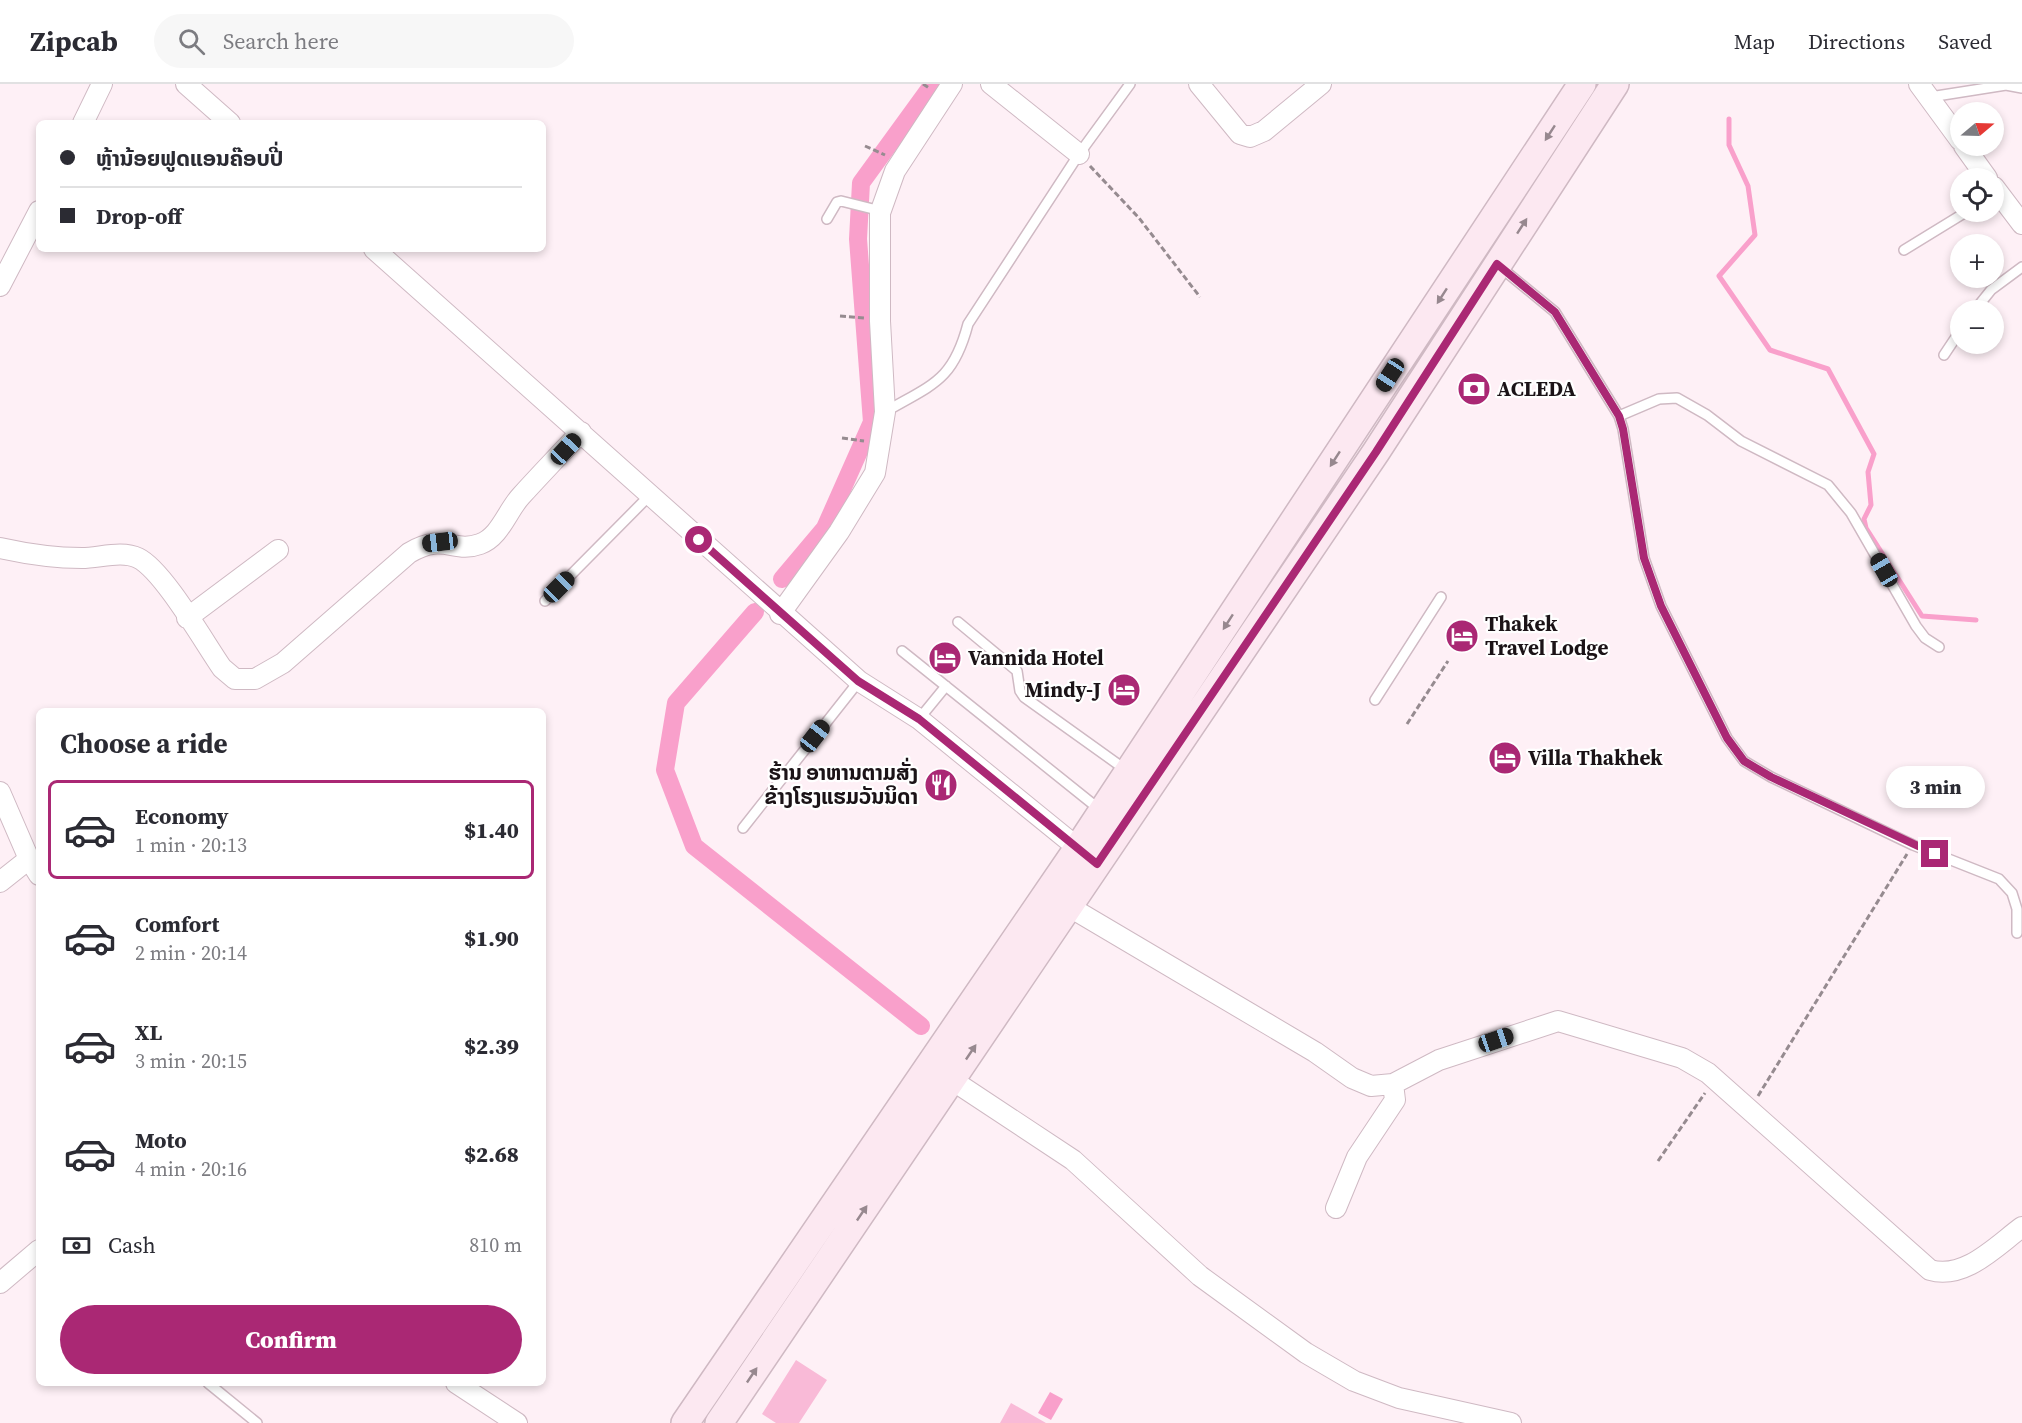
<!DOCTYPE html>
<html lang="en">
<head>
<meta charset="utf-8">
<style>
  :root { --surface:#fff; --page:#f7f7f7; --text:#2b2b33; --muted:#7c7c81; --line:#e1e1e2; --accent:#aa2874 }
  body { margin:0; font-family:"Source Serif 4","Noto Sans Lao",serif; background:var(--page); color:var(--text); height:100vh; display:flex; flex-direction:column; font-size:22px; white-space:nowrap }
  * { box-sizing:border-box; margin:0 }
  p { font-size:20px; color:var(--muted) }
  .icon { flex:none; width:33px; height:33px; fill:none; stroke:currentColor; stroke-width:2; stroke-linecap:round; stroke-linejoin:round }
  .map { position:relative; flex:1; overflow:hidden }
  .drawer { position:absolute; left:36px; top:624px; width:510px; height:678px; display:flex; flex-direction:column; background:var(--surface); border-radius:9px; box-shadow:0 3px 9px #0003 }
  .drawer>* { flex:none }
  .top-card { position:absolute; left:36px; top:36px; width:510px; height:132px; border-radius:9px; box-shadow:0 3px 9px #0003; display:grid; align-content:center; height:132px; padding:0 24px; background:var(--surface) }
  .needle { width:39px; rotate:71deg }
  .tools { position:absolute; left:1950px; top:18px; display:grid; gap:12px }
  .tools a { display:grid; place-items:center; width:54px; height:54px; border-radius:50%; background:var(--surface); box-shadow:0 3px 9px #0003; font-size:30px }
  .end { position:absolute; width:27px; height:27px; margin:-14px; border:8px solid #aa2874; background:#fff; box-shadow:0 0 0 3px #fff }
  .from { border-radius:50% }
  .bubble { position:absolute; height:42px; border-radius:21px; background:var(--surface); box-shadow:0 3px 9px #0003; font-size:20px; font-weight:800; line-height:42px; text-align:center }
  .car { position:absolute; width:18px; height:36px; margin:-18px -9px; border-radius:8px; box-shadow:0 0 4px 2px #0007; background:linear-gradient(#222 24%,#8ab4d8 0 40%,#222 0 76%,#8ab4d8 0 86%,#222 0) }
  .top-card b { display:flex; align-items:center; gap:21px; height:57px; font-size:22px }
  .top-card b+b { border-top:2px solid var(--line) }
  .top-card i { width:15px; height:15px; background:var(--text) }
  ul { padding:0; list-style:none }
  li { display:flex; align-items:center; gap:18px; height:99px; margin:0 12px 9px; padding:0 12px; border:3px solid transparent; border-radius:9px }
  li div { flex:1 }
  li b { display:block; font-size:22px }
  li em { font-style:normal; font-weight:800 }
  li.selected { border-color:var(--accent) }
  li>.icon { width:54px; height:54px; stroke-width:1.5 }
  h2 { padding:0 24px; font-size:27px; line-height:72px }
  .pay { display:flex; align-items:center; gap:15px; height:66px; padding:0 24px; font-size:22px }
  .pay p { margin-inline-start:auto }
  .cta { display:flex; gap:12px; margin-top:auto; padding:12px 24px }
  .cta a { flex:1; height:69px; border-radius:36px; background:var(--accent); color:#fff; font-size:24px; font-weight:800; line-height:69px; text-align:center }
  header { display:flex; align-items:center; gap:36px; box-sizing:border-box; height:84px; padding:0 30px; background:var(--surface); border-bottom:2px solid var(--line) }
  header strong { font-size:28px }
  nav { display:flex; gap:33px; margin-inline-start:auto; font-size:21px }
  .search { width:420px; height:54px; background:var(--page); display:flex; align-items:center; gap:15px; box-sizing:border-box; padding:0 21px; border-radius:33px; color:var(--muted); font-size:22px }
  .map>svg:first-child { display:block }
  .green { fill:#f9bad7 }
  .water { fill:#f9a0cb }
  .lines { fill:none; stroke-linecap:round; stroke-linejoin:round }
  .stream { stroke:#f9a0cb; stroke-width:5 }
  .canal { stroke:#f9a0cb; stroke-width:18 }
  .lane-casing { stroke:#cfb9c3; stroke-width:12 }
  .street-casing { stroke:#cfb9c3; stroke-width:22 }
  .secondary-casing { stroke:#cfb9c3; stroke-width:30 }
  .path { stroke:#968b90; stroke-width:3; stroke-dasharray:6 3; stroke-linecap:butt }
  .lane { stroke:#fff; stroke-width:9 }
  .street { stroke:#fff; stroke-width:20 }
  .secondary { stroke:#fce8f1; stroke-width:27 }
  .oneway { fill:#97888f }
  .route { stroke:#aa2874; stroke-width:8 }
  .labels { text-anchor:middle; stroke-width:4.5; stroke-linejoin:round; paint-order:stroke }
  .poi-label { font-size:21px; font-weight:bold; fill:#1b1317; stroke:#fff; text-anchor:start }
</style>
</head>
<body>
<header>
<strong>Zipcab</strong>
<div class="search"><svg class="icon" aria-label="search" viewBox="0 0 24 24"><circle cx="10" cy="10" r="6"/><path d="M15 15l6 6"/></svg>Search here</div>
<nav><a>Map</a><a>Directions</a><a>Saved</a></nav>
</header>
<div class="map">
<svg width="2022" height="1339" viewBox="0 0 2022 1339">
  <rect width="100%" height="100%" fill="#fef0f6"/>
  <path class="green" d="M796 1276 827 1296 799 1339H776L762 1330Z
    M1011 1319 1046 1339H1000Z"/>
  <path class="water" d="M1050 1308 1063 1315 1051 1336 1038 1329Z"/>
  <g class="lines">
    <path class="stream" d="M1729 35V61L1748 102 1755 151 1719 192 1770 266 1828 285 1874 370 1868 388 1871 421 1864 435 1866 444 1922 532 1976 536"/>
    <path class="canal" d="M782 495 825 444 872 338 858 155 861 99 933 0
      M755 528 676 619 665 686 694 762 921 942"/>
    <g class="lane-casing">
      <path id="lane" d="M1930 13 2006 1 2022 4
        M827 135 837 118 841 117 881 127
        M1904 166 1966 128
        M1499 182 1555 228 1619 332 1623 345 1644 474 1661 522 1727 654 1744 677 1771 693 1913 761 1999 795 2012 809 2017 825V849
        M1975 226 1991 206 2022 183
        M1944 271 1960 247
        M885 328C933 300 953 297 968 240L1079 70 1130 0
        M1619 332 1659 315 1677 314 1707 331 1741 357 1828 401 1851 429 1916 542 1925 554 1939 563
        M545 517 649 412
        M958 538 1017 587 1020 607 1024 613 1126 686
        M902 567 1099 725
        M1375 616 1441 513
        M919 635 946 602
        M743 744 859 597
        M208 1299 257 1339"/>
    </g>
    <g class="street-casing">
      <path id="street" d="M186 0 230 39
        M991 0 1079 70
        M1199 0 1240 50 1250 53 1264 47 1321 0
        M1919 0 1960 56
        M83 39 102 0
        M1964 62 1987 94
        M1994 103 2022 140
        M374 165 859 597 919 635 1089 773
        M0 202 39 127
        M0 464C27 470 55 474 82 474 99 474 122 466 138 474 163 486 204 558 222 584L235 595H255L283 579 409 469C444 448 453 470 480 460 500 453 507 427 521 412 541 390 561 369 581 348
        M780 530 839 448 875 389 885 328 880 237V129L895 87 952 0
        M187 534 278 466
        M0 708 29 775 39 791
        M0 798 29 775
        M1068 822 1315 968 1352 994 1371 1002 1393 1000 1439 976 1558 937 1682 974 1708 989 1930 1186C1965 1196 1996 1162 2022 1143
        M952 996 1073 1076 1200 1192 1306 1269 1354 1297 1399 1314 1511 1339
        M1336 1124 1357 1073 1395 1016 1393 1000
        M0 1199 39 1166
        M456 1299 517 1339"/>
    </g>
    <g class="secondary-casing">
      <path id="secondary" d="M685 1339 1078 764 1582 0
        M719 1339 1376 368 1615 0"/>
    </g>
    <path class="path" d="M923 0 929 4
      M865 62 885 71
      M1090 82 1139 134 1200 213
      M840 232 864 234
      M842 354 864 357
      M1407 640 1448 577
      M1758 1012 1907 770
      M1658 1077 1705 1009"/>
    <use href="#lane" class="lane"/>
    <use href="#street" class="street"/>
    <use href="#secondary" class="secondary"/>
  </g>
  <defs><path id="oneway-solid" d="M-6-.8H1V-3.2L6.5 0L1 3.2V.8H-6Z" transform="scale(1.5)"/></defs>
  <g class="oneway">
    <use href="#oneway-solid" transform="translate(1550 49) rotate(123)"/>
    <use href="#oneway-solid" transform="translate(1522 142) rotate(-57)"/>
    <use href="#oneway-solid" transform="translate(1442 212) rotate(123)"/>
    <use href="#oneway-solid" transform="translate(1335 375) rotate(123)"/>
    <use href="#oneway-solid" transform="translate(1228 538) rotate(123)"/>
    <use href="#oneway-solid" transform="translate(971 968) rotate(-56)"/>
    <use href="#oneway-solid" transform="translate(862 1129) rotate(-56)"/>
    <use href="#oneway-solid" transform="translate(752 1291) rotate(-56)"/>
  </g>
  <g class="lines">
    <path class="route" d="M699 456 858 597 919 635 1097 780 1376 368 1497 180 1555 228 1619 332 1623 345 1644 474 1661 522 1727 654 1744 677 1771 693 1935 770"/>
  </g>
  <defs>
    <g id="bank-disc" transform="scale(1.725)"><circle r="9.5" fill="#aa2874" stroke="#fff"/><path d="M-6-4H6V4H-6ZM0-2.3a2.3 2.3 0 1 0 0 4.6a2.3 2.3 0 1 0 0-4.6Z" fill="#fff"/></g>
    <g id="hotel-disc" transform="scale(1.725)"><circle r="9.5" fill="#aa2874" stroke="#fff"/><path d="M-6-4.5h1.5V1H6V5H4.5V3h-9V5H-6ZM-4 0a1.8 1.8 0 1 1 3.6 0ZM.5 0V-2.5h3Q6-2.5 6 0Z" fill="#fff"/></g>
    <g id="restaurant-disc" transform="scale(1.725)"><circle r="9.5" fill="#aa2874" stroke="#fff"/><path d="M-5-6h1v4h1v-4h1v4h1v-4h1v5L-1.5 .5V6h-2V.5L-5-1ZM5-6V6H3V1.5H1.5Q1.5-4 5-6Z" fill="#fff"/></g>
  </defs>
  <g fill-rule="evenodd">
    <use href="#bank-disc" x="1474" y="305"/>
    <use href="#hotel-disc" x="1462" y="552"/>
    <use href="#hotel-disc" x="945" y="574"/>
    <use href="#hotel-disc" x="1124" y="606"/>
    <use href="#hotel-disc" x="1505" y="674"/>
    <use href="#restaurant-disc" x="941" y="701"/>
  </g>
  <g class="labels">
    <g class="poi-label">
      <text x="1497" y="312">ACLEDA</text>
      <text x="1485" y="547">Thakek<tspan x="1485" dy="24">Travel Lodge</tspan></text>
      <text x="968" y="581">Vannida Hotel</text>
      <text x="1101" y="613" text-anchor="end">Mindy-J</text>
      <text x="1528" y="681">Villa Thakhek</text>
      <text x="918" y="696" text-anchor="end">ຮ້ານ ອາຫານຕາມສັ່ງ<tspan x="918" dy="24">ຂ້າງໂຮງແຮມວັນນິດາ</tspan></text>
    </g>
  </g>
</svg>
<div class="tools">
<a><svg class="needle" viewBox="-14 -14 28 28"><path d="M0-13l5 13h-10z" fill="#e53935"/><path d="M0 13l5-13h-10z" fill="#7c7c81"/></svg></a>
<a><svg class="icon" aria-label="locate" viewBox="0 0 24 24"><circle cx="12" cy="12" r="6"/><path d="M12 2v4M12 18v4M2 12h4M18 12h4"/></svg></a>
<a>+</a>
<a>−</a>
</div>
<i class="end from" style="left:699px;top:456px"></i>
<i class="end" style="left:1935px;top:770px"></i>
<div class="bubble" style="left:1886px;top:682px;width:99px">3 min</div>
<i class="car" style="left:1390px;top:291px;rotate:213deg"></i>
<i class="car" style="left:566px;top:365px;rotate:43deg"></i>
<i class="car" style="left:440px;top:458px;rotate:263deg"></i>
<i class="car" style="left:1884px;top:486px;rotate:330deg"></i>
<i class="car" style="left:559px;top:503px;rotate:45deg"></i>
<i class="car" style="left:815px;top:652px;rotate:38deg"></i>
<i class="car" style="left:1496px;top:956px;rotate:71deg"></i>
<div class="top-card">
<b><i class="from"></i>ຫຼ້ານ້ອຍຟູດແອນຄ໊ອບປີ່</b>
<b><i></i>Drop-off</b>
</div>
<section class="drawer">
<h2>Choose a ride</h2>
<ul>
<li class="selected"><svg class="icon" aria-label="car" viewBox="0 0 24 24"><path d="M5 17H2v-5l4-1 3-4h7l3 4 3 1v5h-3M9 17h6M6 11h13"/><circle cx="7" cy="17" r="2"/><circle cx="17" cy="17" r="2"/></svg><div><b>Economy</b><p>1 min · 20:13</p></div><em>$1.40</em></li>
<li><svg class="icon" aria-label="car" viewBox="0 0 24 24"><path d="M5 17H2v-5l4-1 3-4h7l3 4 3 1v5h-3M9 17h6M6 11h13"/><circle cx="7" cy="17" r="2"/><circle cx="17" cy="17" r="2"/></svg><div><b>Comfort</b><p>2 min · 20:14</p></div><em>$1.90</em></li>
<li><svg class="icon" aria-label="car" viewBox="0 0 24 24"><path d="M5 17H2v-5l4-1 3-4h7l3 4 3 1v5h-3M9 17h6M6 11h13"/><circle cx="7" cy="17" r="2"/><circle cx="17" cy="17" r="2"/></svg><div><b>XL</b><p>3 min · 20:15</p></div><em>$2.39</em></li>
<li><svg class="icon" aria-label="car" viewBox="0 0 24 24"><path d="M5 17H2v-5l4-1 3-4h7l3 4 3 1v5h-3M9 17h6M6 11h13"/><circle cx="7" cy="17" r="2"/><circle cx="17" cy="17" r="2"/></svg><div><b>Moto</b><p>4 min · 20:16</p></div><em>$2.68</em></li>
</ul>
<div class="pay"><svg class="icon" aria-label="cash" viewBox="0 0 24 24"><path d="M3 7h18v10H3z"/><circle cx="12" cy="12" r="2"/></svg>Cash<p>810 m</p></div>
<div class="cta"><a>Confirm</a></div>
</section>
</div>
</body>
</html>
